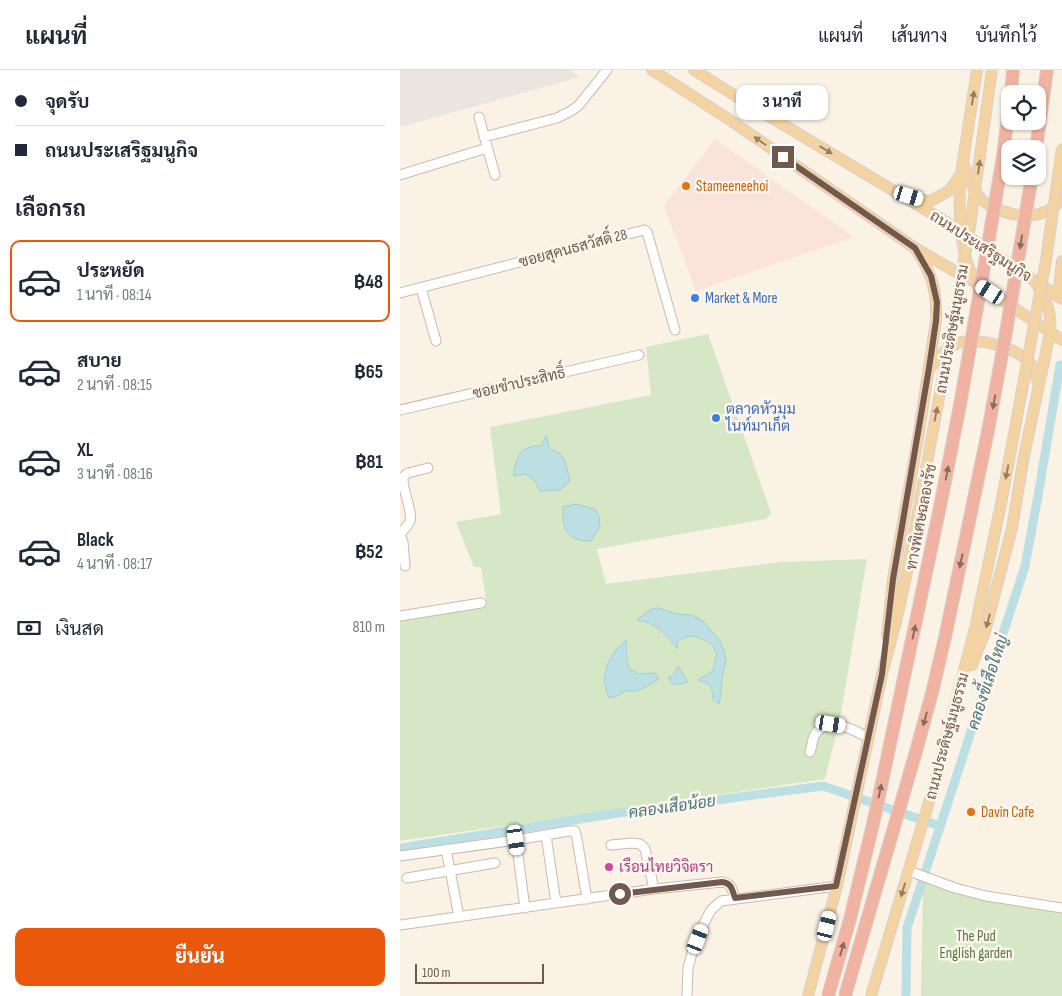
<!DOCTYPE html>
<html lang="th">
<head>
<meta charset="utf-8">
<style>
  :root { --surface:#fff; --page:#f2f2f3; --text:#1f2937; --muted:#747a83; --line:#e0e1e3; --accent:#ea580c }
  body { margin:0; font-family:"Sofia Sans Condensed",Sarabun,sans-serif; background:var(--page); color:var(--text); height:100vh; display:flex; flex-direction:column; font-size:19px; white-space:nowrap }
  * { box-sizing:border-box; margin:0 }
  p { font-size:16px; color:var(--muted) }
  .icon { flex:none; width:28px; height:28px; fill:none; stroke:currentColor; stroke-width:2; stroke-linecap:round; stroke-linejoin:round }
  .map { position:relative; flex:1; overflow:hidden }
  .side { display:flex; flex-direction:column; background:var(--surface); width:400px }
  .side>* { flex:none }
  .guide { display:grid; align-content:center; height:110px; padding:0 15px; background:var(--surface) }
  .controls { position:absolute; left:601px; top:15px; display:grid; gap:10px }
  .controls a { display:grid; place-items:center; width:45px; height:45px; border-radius:10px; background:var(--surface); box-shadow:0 1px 4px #0004; font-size:25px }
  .scale { position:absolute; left:15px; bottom:12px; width:129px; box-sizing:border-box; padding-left:5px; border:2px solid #72584d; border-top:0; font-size:14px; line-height:18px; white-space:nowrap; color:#72584d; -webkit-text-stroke:4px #fef6ec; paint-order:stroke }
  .end { position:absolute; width:22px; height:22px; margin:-11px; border:6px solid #72584d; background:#fff; box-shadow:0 0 0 2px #fff }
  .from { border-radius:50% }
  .bubble { position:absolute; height:35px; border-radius:10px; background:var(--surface); box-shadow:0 1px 4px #0004; font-size:16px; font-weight:700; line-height:35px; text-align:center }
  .car { position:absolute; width:15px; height:30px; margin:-15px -8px; border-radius:6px; box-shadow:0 0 4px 1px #0007; background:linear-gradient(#fff 24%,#345 0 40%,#fff 0 76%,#345 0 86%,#fff 0) }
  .guide b { display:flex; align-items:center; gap:18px; height:48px; font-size:19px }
  .guide b+b { border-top:1px solid var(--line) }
  .guide i { width:12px; height:12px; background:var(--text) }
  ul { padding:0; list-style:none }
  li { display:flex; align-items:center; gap:15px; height:82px; margin:0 10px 8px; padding:0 5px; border:2px solid transparent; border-radius:10px }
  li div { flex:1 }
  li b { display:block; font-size:19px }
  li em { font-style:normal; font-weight:700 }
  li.active { border-color:var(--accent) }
  li>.icon { width:45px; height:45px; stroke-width:1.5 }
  h2 { padding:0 15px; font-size:22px; line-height:60px }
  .pay { display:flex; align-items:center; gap:12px; height:55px; padding:0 15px; font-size:19px }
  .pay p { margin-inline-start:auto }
  .button { display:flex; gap:10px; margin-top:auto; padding:10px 15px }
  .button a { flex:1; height:58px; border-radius:10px; background:var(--accent); color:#fff; font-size:20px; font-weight:700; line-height:58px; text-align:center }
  header { display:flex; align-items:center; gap:30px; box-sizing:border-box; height:70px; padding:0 25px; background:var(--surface); border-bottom:1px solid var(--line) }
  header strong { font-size:24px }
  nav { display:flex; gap:28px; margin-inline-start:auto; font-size:18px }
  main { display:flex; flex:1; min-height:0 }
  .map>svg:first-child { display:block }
  .commercial { fill:#fae3db }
  .industrial { fill:#ebe5e0 }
  .green { fill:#d5e7c5; fill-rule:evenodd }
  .water { fill:#bcdfe3; stroke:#a3ced4 }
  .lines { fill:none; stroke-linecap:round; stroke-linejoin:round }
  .canal { stroke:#bcdfe3; stroke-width:9 }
  .minor-casing { stroke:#ccb9ad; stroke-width:11 }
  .major-casing { stroke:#d8d0cd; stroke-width:12 }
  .highway-casing { stroke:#d8d0cd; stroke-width:14 }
  .minor { stroke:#fff; stroke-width:9 }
  .major { stroke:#f4d3a3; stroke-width:10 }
  .highway { stroke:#f0b3a2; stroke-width:12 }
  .major-bridge-casing { stroke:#d8d0cd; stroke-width:12; stroke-linecap:butt }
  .highway-bridge-casing { stroke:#d8d0cd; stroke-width:14; stroke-linecap:butt }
  .major-bridge { stroke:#f4d3a3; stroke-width:10 }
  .highway-bridge { stroke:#f0b3a2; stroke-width:12 }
  .oneway { fill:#997d67 }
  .oneway2 { fill:#8b6a5e }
  .route { stroke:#72584d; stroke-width:6 }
  .food-dot { fill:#e8710a; stroke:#fef6ec; stroke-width:2 }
  .shop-dot { fill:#3f7fe0; stroke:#fef6ec; stroke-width:2 }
  .hotel-dot { fill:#d1479c; stroke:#fef6ec; stroke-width:2 }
  .labels { text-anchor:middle; stroke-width:5; stroke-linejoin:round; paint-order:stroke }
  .food-label { font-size:15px; fill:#c56008; stroke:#fef6ec; text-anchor:start }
  .street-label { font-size:15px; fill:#72584d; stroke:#fef6ec }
  .shop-label { font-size:15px; fill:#366cbe; stroke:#fef6ec; text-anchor:start }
  .hotel-label { font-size:15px; fill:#b23c85; stroke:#fef6ec; text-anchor:start }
  .park-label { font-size:15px; fill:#567745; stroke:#fef6ec }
  .water-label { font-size:16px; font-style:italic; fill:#45767d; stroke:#fef6ec }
</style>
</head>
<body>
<header>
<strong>แผนที่</strong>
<nav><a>แผนที่</a><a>เส้นทาง</a><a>บันทึกไว้</a></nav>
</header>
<main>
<section class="side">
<div class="guide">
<b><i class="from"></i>จุดรับ</b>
<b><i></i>ถนนประเสริฐมนูกิจ</b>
</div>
<h2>เลือกรถ</h2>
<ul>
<li class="active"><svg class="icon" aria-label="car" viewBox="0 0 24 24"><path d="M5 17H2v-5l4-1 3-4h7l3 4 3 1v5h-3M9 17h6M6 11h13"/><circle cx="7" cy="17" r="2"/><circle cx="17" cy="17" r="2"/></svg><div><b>ประหยัด</b><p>1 นาที · 08:14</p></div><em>฿48</em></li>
<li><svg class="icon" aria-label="car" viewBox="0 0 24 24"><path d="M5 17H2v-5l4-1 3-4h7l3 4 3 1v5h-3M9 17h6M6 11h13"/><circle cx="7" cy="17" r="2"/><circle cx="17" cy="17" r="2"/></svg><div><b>สบาย</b><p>2 นาที · 08:15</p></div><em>฿65</em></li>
<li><svg class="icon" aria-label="car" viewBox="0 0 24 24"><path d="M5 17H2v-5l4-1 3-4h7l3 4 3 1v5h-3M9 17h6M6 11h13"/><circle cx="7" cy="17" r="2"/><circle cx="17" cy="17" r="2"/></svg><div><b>XL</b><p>3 นาที · 08:16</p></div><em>฿81</em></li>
<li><svg class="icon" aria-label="car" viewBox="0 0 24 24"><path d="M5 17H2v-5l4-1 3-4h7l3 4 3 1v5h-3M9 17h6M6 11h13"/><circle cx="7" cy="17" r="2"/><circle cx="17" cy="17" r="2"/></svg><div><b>Black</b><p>4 นาที · 08:17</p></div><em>฿52</em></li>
</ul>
<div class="pay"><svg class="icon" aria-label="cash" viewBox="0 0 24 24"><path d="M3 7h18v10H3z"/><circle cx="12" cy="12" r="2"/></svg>เงินสด<p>810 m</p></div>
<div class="button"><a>ยืนยัน</a></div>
</section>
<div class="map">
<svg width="662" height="926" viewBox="0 0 662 926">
  <rect width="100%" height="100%" fill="#fbf2e6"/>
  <path class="commercial" d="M315 69 454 167 296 221 264 136Z"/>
  <path class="industrial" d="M0 0H169L180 7 0 57Z"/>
  <path class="green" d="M308 264 371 443 366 449 197 479 206 514 381 492 467 489 440 649 425 709 0 771V551L87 536 81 497H74L56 452 101 444 90 357 251 325 246 277ZM146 366 149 378 160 384 135 411 125 404 114 405 113 402 142 375ZM258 538 277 544 293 545 326 589 322 608 321 624 319 634 313 630 312 618 308 613C314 599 317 590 313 575 300 567 291 562 278 571L276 579C265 563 256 554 237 549ZM226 571 227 590 229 598 238 604 248 603 236 621 204 619V602L210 589Z
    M523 811 662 838V926H521Z"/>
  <path class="water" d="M146 366 149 378 160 384 165 391 170 411 160 420 140 421 135 411 125 404 114 406C113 401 114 398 116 393 120 378 128 377 142 375Z
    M176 434 195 439 199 446 200 457 191 471C166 471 162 459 163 437Z
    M258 538 277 544 292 545 302 550 321 572 326 589 322 608 321 624 319 634 313 630C312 616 312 615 298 610L313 601 316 585 313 575C300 567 291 562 278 571L277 579C267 565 255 552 237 550L251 539Z
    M226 570 227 590 229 598 238 604 255 603 259 609 246 617 236 621H226L217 626 209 628C198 606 208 585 226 570Z
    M278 596 288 612 281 614H273L268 608 273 606Z"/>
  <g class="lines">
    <path class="canal" d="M0 778 211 744 423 716 540 756
      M506 926 507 858 625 496 638 426 660 295"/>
    <g class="minor-casing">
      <path id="minor" d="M79 47 95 105
        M84 67 157 48 171 41 179 35 207 0
        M0 105 87 78
        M21 218 36 271
        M0 223 244 160 247 162 275 260
        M0 340 239 285
        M0 464C3 460 8 456 10 451 13 441 2 420 3 407L8 403 28 398
        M0 465 3 472 5 496
        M0 546 81 533
        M410 682C412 677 412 671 414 666 425 645 454 659 468 668
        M146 765 156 833
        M116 770 125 838
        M211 775 232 773 240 774 245 779 254 819
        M46 779 59 847
        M0 786 116 770 169 761H175L177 769 187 829
        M509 801 555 818 586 826 662 838
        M7 808 95 793
        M0 855 254 819 322 812C332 813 332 820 335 828
        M287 926 288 898 292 883 303 855 311 840 321 831 437 816"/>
    </g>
    <g class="major-casing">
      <path id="major" d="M252 0 330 50 515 178 556 202 575 212 662 270
        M294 0 342 30 546 152 662 229
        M563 92C567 103 570 115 577 124 581 130 588 135 595 138 618 149 647 150 662 128
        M560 106C559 143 558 178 575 212
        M510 126 521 130 531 131 550 120 561 104 577 0
        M658 227 662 191
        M531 297C538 288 544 279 556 274 575 265 622 278 633 297 636 301 636 307 637 311
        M487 566 493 509 519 362 536 251C537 222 533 206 517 181
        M572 595 585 562 612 458 624 386 650 263C652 240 646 229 634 210
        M408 926 437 816 482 604 496 552 506 507 524 409
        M471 926 532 722 575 558 601 434"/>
    </g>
    <g class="highway-casing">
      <path id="highway" d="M611 24 613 0
        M636 79 647 0"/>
    </g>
    <use href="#minor" class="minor"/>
    <use href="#major" class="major"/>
    <use href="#highway" class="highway"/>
    <g class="major-bridge-casing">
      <path id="major-bridge" d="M524 409 559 220 570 156 592 0
        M601 434 646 190 662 78"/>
    </g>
    <g class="highway-bridge-casing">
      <path id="highway-bridge" d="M428 926 450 849 474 750 541 432 560 335 584 198 603 86 610 28
        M445 926 515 685 532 623 546 563 588 361 605 268 632 106"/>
    </g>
    <use href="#major-bridge" class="major-bridge"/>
    <use href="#highway-bridge" class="highway-bridge"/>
  </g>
  <defs><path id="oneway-solid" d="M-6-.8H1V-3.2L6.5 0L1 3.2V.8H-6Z" transform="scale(1.25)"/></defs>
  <g class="oneway">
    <use href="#oneway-solid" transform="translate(573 28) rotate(-81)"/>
    <use href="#oneway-solid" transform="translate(360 71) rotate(-145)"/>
    <use href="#oneway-solid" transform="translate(426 80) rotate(31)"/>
    <use href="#oneway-solid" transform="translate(579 97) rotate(-82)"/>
    <use href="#oneway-solid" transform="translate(536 344) rotate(-79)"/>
    <use href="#oneway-solid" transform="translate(607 402) rotate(101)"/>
    <use href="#oneway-solid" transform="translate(588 551) rotate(105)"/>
    <use href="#oneway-solid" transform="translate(503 820) rotate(107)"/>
  </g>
  <g class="oneway2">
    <use href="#oneway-solid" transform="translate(621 172) rotate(99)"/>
    <use href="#oneway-solid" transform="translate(594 332) rotate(100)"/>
    <use href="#oneway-solid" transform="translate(547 403) rotate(-79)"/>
    <use href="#oneway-solid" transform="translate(561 491) rotate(102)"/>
    <use href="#oneway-solid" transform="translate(514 562) rotate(-78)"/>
    <use href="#oneway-solid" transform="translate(525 649) rotate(105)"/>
    <use href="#oneway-solid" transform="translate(480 721) rotate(-78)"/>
    <use href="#oneway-solid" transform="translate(442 879) rotate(-74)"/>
  </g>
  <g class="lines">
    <path class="route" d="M220 824 322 812C332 813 332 820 335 828L436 816 482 604 493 509 529 298 536 251 537 232 531 206 515 178 383 87"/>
  </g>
  <g class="food-dot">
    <circle cx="286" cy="116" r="5"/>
    <circle cx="571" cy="742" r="5"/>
  </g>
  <g class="shop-dot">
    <circle cx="295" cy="228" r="5"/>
    <circle cx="316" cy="348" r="5"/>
  </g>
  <circle class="hotel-dot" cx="209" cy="797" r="5"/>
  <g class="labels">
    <g class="food-label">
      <text x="296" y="121">Stameeneehoi</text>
      <text x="581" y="747">Davin Cafe</text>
    </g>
    <g class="street-label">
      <text transform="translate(581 176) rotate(33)" y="5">ถนนประเสริฐมนูกิจ</text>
      <text transform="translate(173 178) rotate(-15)" y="5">ซอยสุคนธสวัสดิ์ 28</text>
      <text transform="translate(552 259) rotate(-80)" y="5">ถนนประดิษฐ์มนูธรรม</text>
      <text transform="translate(119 313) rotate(-13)" y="5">ซอยขำประสิทธิ์</text>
      <text transform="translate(521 447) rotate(-79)" y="5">ทางพิเศษฉลองรัช</text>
      <text transform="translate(547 666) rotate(-75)" y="5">ถนนประดิษฐ์มนูธรรม</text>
    </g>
    <g class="shop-label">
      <text x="305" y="233">Market &amp; More</text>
      <text x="326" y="344">ตลาดหัวมุม<tspan x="326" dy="17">ไนท์มาเก็ต</tspan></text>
    </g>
    <g class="hotel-label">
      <text x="219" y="802">เรือนไทยวิจิตรา</text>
    </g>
    <g class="park-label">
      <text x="576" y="871">The Pud<tspan x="576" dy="17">English garden</tspan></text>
    </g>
    <g class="water-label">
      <text transform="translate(587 612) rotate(-72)" y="6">คลองขี้เสือใหญ่</text>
      <text transform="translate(272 736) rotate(-8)" y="6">คลองเสือน้อย</text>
    </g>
  </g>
</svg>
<div class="controls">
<a><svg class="icon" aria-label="locate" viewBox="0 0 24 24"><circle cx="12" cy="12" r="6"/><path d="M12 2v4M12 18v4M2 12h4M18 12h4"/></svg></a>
<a><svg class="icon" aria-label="layers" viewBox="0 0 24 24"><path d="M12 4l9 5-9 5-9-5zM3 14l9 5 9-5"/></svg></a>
</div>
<div class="scale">100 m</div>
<i class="end from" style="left:220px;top:824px"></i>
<i class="end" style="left:383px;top:87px"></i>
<div class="bubble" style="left:336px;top:15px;width:92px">3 นาที</div>
<i class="car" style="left:509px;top:126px;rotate:107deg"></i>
<i class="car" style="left:590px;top:222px;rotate:303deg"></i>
<i class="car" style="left:431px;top:654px;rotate:99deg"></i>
<i class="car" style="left:116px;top:770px;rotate:172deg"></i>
<i class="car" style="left:427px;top:856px;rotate:14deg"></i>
<i class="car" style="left:298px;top:869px;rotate:21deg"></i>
</div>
</main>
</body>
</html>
